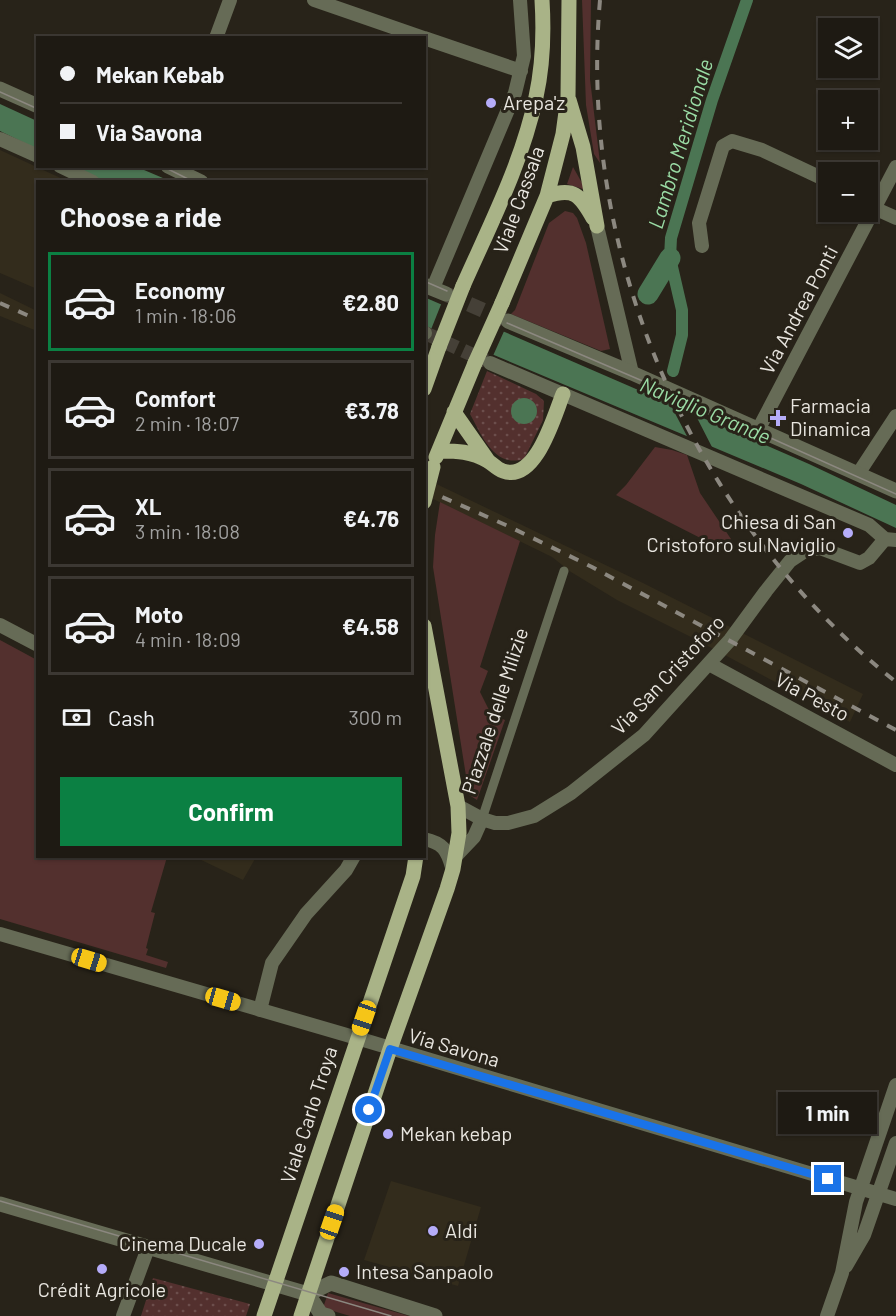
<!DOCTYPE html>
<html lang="en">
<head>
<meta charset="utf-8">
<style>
  :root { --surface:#1e1a13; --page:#26231c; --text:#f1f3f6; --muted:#a1a1a0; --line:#3c3833; --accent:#0b8043 }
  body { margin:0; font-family:Barlow,sans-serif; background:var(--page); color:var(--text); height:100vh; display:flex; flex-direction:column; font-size:22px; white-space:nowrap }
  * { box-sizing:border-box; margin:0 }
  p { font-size:20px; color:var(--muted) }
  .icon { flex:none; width:33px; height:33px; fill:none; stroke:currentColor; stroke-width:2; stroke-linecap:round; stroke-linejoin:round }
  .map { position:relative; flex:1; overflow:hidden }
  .sheet { position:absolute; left:36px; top:180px; width:390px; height:678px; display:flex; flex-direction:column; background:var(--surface); border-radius:0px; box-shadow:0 2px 4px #0004,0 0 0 2px var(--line) }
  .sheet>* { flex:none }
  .banner { position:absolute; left:36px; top:36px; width:390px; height:132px; border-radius:0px; box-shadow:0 2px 4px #0004,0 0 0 2px var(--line); display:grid; align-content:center; height:132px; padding:0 24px; background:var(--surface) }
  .fabs { position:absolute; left:818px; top:18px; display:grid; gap:12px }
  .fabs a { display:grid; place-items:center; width:60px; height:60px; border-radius:0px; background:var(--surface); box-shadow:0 2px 4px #0004,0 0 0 2px var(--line); font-size:30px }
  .end { position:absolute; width:27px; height:27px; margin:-14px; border:8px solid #1a73e8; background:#fff; box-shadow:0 0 0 3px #fff }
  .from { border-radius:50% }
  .bubble { position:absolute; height:42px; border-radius:0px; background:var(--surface); box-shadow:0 2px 4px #0004,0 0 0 2px var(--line); font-size:20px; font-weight:700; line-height:42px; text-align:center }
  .car { position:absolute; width:18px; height:36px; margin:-18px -9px; border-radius:8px; box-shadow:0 0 4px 2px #0007; background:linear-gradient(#f5c518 24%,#345 0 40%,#f5c518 0 76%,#345 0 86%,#f5c518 0) }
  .banner b { display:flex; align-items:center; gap:21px; height:57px; font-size:22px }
  .banner b+b { border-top:2px solid var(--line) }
  .banner i { width:15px; height:15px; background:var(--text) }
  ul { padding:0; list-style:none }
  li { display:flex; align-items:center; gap:18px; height:99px; margin:0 12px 9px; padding:0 12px; border:3px solid var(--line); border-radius:0px }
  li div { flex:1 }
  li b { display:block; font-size:22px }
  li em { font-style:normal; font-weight:700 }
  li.current { border-color:var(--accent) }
  li>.icon { width:54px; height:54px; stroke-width:1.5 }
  h2 { padding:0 24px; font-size:27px; line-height:72px }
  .pay { display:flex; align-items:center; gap:15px; height:66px; padding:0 24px; font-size:22px }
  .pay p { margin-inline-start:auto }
  .cta { display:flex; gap:12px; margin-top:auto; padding:12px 24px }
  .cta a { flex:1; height:69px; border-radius:0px; background:var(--accent); color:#fff; font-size:24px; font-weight:700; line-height:69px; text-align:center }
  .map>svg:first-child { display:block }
  .built { fill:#332c1c }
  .green { fill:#53302e }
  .park { fill:url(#park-dots) }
  .water { fill:#4b7553 }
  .pier { fill:#282319 }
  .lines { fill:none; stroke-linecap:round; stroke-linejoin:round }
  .canal { stroke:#4b7553; stroke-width:12 }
  .river { stroke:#4b7553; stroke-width:21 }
  .minor-tunnel { stroke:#454037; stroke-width:14; stroke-dasharray:14 7; stroke-linecap:butt }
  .tertiary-tunnel { stroke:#454037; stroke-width:15; stroke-dasharray:15 8; stroke-linecap:butt }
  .pedestrian { stroke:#666b56; stroke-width:9 }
  .minor { stroke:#666b56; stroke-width:14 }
  .tertiary { stroke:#666b56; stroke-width:15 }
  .primary { stroke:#a9b387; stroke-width:15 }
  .tram { stroke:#8c8880; stroke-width:1.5 }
  .rail { stroke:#8c8880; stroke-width:4; stroke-dasharray:10 10; stroke-linecap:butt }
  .primary-bridge { stroke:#a9b387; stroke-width:15 }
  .route { stroke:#1a73e8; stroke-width:8 }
  .poi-dot { fill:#b5acf9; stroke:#282319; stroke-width:2 }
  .labels { text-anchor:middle; stroke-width:6; stroke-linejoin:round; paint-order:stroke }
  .poi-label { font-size:20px; fill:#e9e6e0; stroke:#282319; text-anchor:start }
  .street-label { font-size:20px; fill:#e9e6e0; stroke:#282319 }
  .water-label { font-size:21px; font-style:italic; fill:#9adca5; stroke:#282319 }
</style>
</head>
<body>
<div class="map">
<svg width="896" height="1316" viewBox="0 0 896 1316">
  <defs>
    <pattern id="park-dots" width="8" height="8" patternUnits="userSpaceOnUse" patternTransform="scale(1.5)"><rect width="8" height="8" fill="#53302e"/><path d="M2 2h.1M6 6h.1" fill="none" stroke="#6c4e4c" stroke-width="1.8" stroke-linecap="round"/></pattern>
  </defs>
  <rect width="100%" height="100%" fill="#282319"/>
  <path class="built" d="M0 150 67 181 38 182 37 289 0 273Z
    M0 293 37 311V331L0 316Z
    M424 478 643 583 863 694 850 722 693 638 617 600 571 572 552 557 425 495Z
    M195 857H256L243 880Z
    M391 1181 481 1207 458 1286 364 1260Z"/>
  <path class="green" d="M582 0H591L590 79 600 163 594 154 586 105Z
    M573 167 586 190 567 184Z
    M565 211 573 213 577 218 586 243 610 349 601 351 511 314 515 310 549 223Z
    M655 447 672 450 687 455 700 493 731 539 724 550 616 495 626 485Z
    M440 502 520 541 480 667 488 671 480 692 491 714 505 720 477 800 469 795 433 567 435 535Z
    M0 640 37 660 38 856 167 857 151 912 155 913 146 948 148 949 146 955 168 962 166 968 0 919Z
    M328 1293 409 1316H350L323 1308Z"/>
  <path class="park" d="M487 371 536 394 544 401 543 420 524 459C494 468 482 436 470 414Z
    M153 1278 250 1304 246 1316H141Z"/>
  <path class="water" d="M0 104 37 121V149L0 131Z
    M73 167H137L170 181H104Z
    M424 297 809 464 896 505V528L801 484 425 326Z
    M511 411a13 13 0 1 1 26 0a13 13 0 1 1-26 0Z"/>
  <path class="pier" d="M442 302 505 329 492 358 430 332Z
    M667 398 693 410 714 451 689 440Z"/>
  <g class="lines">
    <path class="canal" d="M673 371 682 335V310L670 258 671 238 712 100 747 0"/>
    <path class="river" d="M648 294 670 258"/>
    <path class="minor-tunnel" d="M425 333 486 361"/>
    <path class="tertiary-tunnel" d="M448 295 508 321"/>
    <path class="pedestrian" d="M482 819 564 571"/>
    <path class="minor" d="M314 0 424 38
      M216 38 230 0
      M424 38 521 71
      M0 139 38 156
      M60 166 93 182
      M867 201 874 208 896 218
      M597 226 632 373
      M702 246 699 223 723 146 732 141 762 150 828 181
      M433 288 515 93 524 56 520 0
      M424 333H425
      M490 363 869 525 885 539 896 540
      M758 430 896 167
      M858 474 896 416
      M0 625 38 645
      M709 664 896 765
      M458 806 482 819 495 823H508L534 816 571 793 644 735 730 640 766 591 790 561 805 551 820 548 860 563 869 558 885 539
      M424 839C443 843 447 850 452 867
      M454 858 474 837 482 819
      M0 934 357 1038 896 1199
      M260 1010 272 963 306 914 346 870 354 856
      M846 1266 864 1235 896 1143
      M123 1316 148 1248
      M827 1316 842 1273 856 1202 896 1085"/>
    <path class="tertiary" d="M0 89 38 106
      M168 166 201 182
      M424 285 446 294
      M508 321 632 373 896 491
      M0 1204 308 1294 321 1314 328 1316
      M308 1294 331 1283 435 1316"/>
    <path class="primary" d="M569 100 583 147 597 226
      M547 196C574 187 580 195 593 218
      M463 286C490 225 522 163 536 97 543 65 544 32 542 0
      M502 303 547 196 563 134 568 97 569 0
      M424 389 439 347
      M454 412 489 462
      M439 451C457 451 471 451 488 461 493 464 497 469 503 471 536 483 554 416 563 394
      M436 457 475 363
      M264 1316 413 876 416 856
      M301 1316 390 1049 447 889 453 869 459 833 458 806 424 626"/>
    <path class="tram" d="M0 92 38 109
      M162 166 194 182
      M424 281 447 291
      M507 323 659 388 896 494
      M0 1201 391 1316"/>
    <path class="rail" d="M600 0C577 258 694 521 896 682
      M0 303 38 320
      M424 489 508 526 592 567 896 730"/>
    <path class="primary-bridge" d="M439 347 463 286
      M475 363 502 303
      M424 502 433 467"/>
  </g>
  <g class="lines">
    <path class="route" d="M369 1110 390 1049 828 1179"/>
  </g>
  <g class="poi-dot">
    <circle cx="491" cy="103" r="6"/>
    <path d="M775 409h6v6h6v6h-6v6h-6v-6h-6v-6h6z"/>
    <circle cx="848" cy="533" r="6"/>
    <circle cx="388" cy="1134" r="6"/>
    <circle cx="433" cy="1231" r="6"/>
    <circle cx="259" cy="1244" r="6"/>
    <circle cx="102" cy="1269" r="6"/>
    <circle cx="344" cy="1272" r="6"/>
  </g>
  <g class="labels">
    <g class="poi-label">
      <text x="503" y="110">Arepa'z</text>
      <text x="790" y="413">Farmacia<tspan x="790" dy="23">Dinamica</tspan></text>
      <text x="836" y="529" text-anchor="end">Chiesa di San<tspan x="836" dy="23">Cristoforo sul Naviglio</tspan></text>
      <text x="400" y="1141">Mekan kebap</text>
      <text x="445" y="1238">Aldi</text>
      <text x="247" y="1251" text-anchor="end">Cinema Ducale</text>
      <text x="356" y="1279">Intesa Sanpaolo</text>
      <text x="102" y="1297" text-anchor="middle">Crédit Agricole</text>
    </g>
    <g class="street-label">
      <text transform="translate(519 200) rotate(-70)" y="7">Viale Cassala</text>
      <text transform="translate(799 310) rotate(-62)" y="7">Via Andrea Ponti</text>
      <text transform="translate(668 675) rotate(-47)" y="7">Via San Cristoforo</text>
      <text transform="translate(812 697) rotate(28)" y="7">Via Pesto</text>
      <text transform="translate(495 711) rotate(-72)" y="7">Piazzale delle Milizie</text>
      <text transform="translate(454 1048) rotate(16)" y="7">Via Savona</text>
      <text transform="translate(309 1115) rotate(-72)" y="7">Viale Carlo Troya</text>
    </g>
    <g class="water-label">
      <text transform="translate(681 144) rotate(-73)" y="7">Lambro Meridionale</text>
      <text transform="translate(705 411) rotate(23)" y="7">Naviglio Grande</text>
    </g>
  </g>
</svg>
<div class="fabs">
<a><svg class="icon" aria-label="layers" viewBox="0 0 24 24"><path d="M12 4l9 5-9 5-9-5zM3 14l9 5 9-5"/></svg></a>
<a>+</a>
<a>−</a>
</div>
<i class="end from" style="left:369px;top:1110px"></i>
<i class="end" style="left:828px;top:1179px"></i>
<div class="bubble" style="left:778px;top:1092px;width:99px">1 min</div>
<i class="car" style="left:89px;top:960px;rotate:107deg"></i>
<i class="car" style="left:223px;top:999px;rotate:106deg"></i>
<i class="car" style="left:364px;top:1018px;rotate:199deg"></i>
<i class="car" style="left:332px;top:1222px;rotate:19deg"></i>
<div class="banner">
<b><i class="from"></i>Mekan Kebab</b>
<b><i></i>Via Savona</b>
</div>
<section class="sheet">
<h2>Choose a ride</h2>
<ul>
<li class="current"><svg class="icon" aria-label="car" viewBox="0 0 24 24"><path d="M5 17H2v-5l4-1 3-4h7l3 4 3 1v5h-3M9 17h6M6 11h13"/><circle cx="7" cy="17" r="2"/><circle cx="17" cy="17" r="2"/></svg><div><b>Economy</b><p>1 min · 18:06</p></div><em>€2.80</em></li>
<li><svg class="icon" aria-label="car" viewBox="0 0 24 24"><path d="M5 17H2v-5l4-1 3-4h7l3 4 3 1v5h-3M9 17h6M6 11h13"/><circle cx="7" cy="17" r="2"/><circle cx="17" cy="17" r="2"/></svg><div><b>Comfort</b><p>2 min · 18:07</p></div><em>€3.78</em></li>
<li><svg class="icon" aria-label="car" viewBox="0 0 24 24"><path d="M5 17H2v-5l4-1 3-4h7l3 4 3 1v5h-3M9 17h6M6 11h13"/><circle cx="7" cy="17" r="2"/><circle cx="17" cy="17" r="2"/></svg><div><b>XL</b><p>3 min · 18:08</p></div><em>€4.76</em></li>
<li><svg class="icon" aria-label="car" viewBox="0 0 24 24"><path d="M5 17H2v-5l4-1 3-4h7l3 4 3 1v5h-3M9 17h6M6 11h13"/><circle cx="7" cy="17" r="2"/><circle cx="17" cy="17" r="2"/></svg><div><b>Moto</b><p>4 min · 18:09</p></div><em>€4.58</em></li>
</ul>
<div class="pay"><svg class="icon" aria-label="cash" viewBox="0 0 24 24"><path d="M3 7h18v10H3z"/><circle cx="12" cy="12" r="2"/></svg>Cash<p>300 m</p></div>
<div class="cta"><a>Confirm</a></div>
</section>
</div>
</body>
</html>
